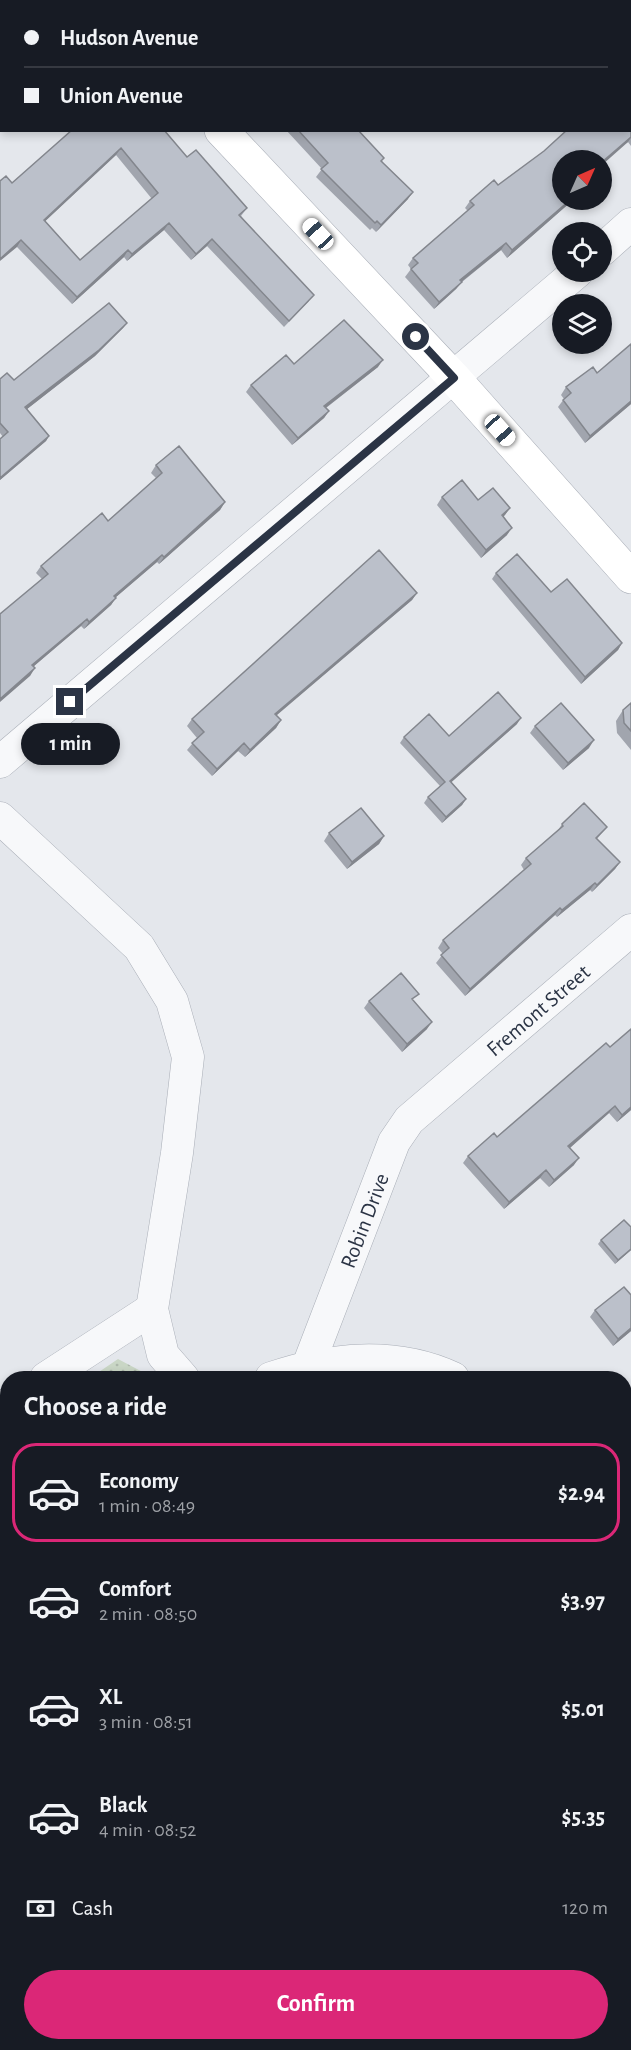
<!DOCTYPE html>
<html lang="en">
<head>
<meta charset="utf-8">
<style>
  :root { --surface:#171b24; --page:#242831; --text:#f1f3f6; --muted:#9ea1a6; --line:#363941; --accent:#db2777 }
  body { margin:0; font-family:"Alegreya Sans",sans-serif; background:var(--page); color:var(--text); height:100vh; display:flex; flex-direction:column; font-size:22px; white-space:nowrap }
  * { box-sizing:border-box; margin:0 }
  p { font-size:20px; color:var(--muted) }
  .icon { flex:none; width:33px; height:33px; fill:none; stroke:currentColor; stroke-width:2; stroke-linecap:round; stroke-linejoin:round }
  .map { position:relative; flex:1; overflow:hidden }
  .panel { position:absolute; left:0px; top:1371px; width:632px; height:680px; display:flex; flex-direction:column; background:var(--surface); border-radius:24px 24px 0 0; box-shadow:0 3px 9px #0003 }
  .panel>* { flex:none }
  .guide { position:absolute; left:0px; top:0px; width:632px; height:132px; box-shadow:0 3px 9px #0003; display:grid; align-content:center; height:132px; padding:0 24px; background:var(--surface) }
  .needle { width:39px; rotate:45deg }
  .fabs { position:absolute; left:552px; top:150px; display:grid; gap:12px }
  .fabs a { display:grid; place-items:center; width:60px; height:60px; border-radius:50%; background:var(--surface); box-shadow:0 3px 9px #0003; font-size:30px }
  .end { position:absolute; width:27px; height:27px; margin:-14px; border:8px solid #2b3445; background:#fff; box-shadow:0 0 0 3px #fff }
  .from { border-radius:50% }
  .bubble { position:absolute; height:42px; border-radius:21px; background:var(--surface); box-shadow:0 3px 9px #0003; font-size:20px; font-weight:600; line-height:42px; text-align:center }
  .car { position:absolute; width:18px; height:36px; margin:-18px -9px; border-radius:8px; box-shadow:0 0 4px 2px #0007; background:linear-gradient(#fff 24%,#345 0 40%,#fff 0 76%,#345 0 86%,#fff 0) }
  .guide b { display:flex; align-items:center; gap:21px; height:57px; font-size:22px }
  .guide b+b { border-top:2px solid var(--line) }
  .guide i { width:15px; height:15px; background:var(--text) }
  ul { padding:0; list-style:none }
  li { display:flex; align-items:center; gap:18px; height:99px; margin:0 12px 9px; padding:0 12px; border:3px solid transparent; border-radius:24px }
  li div { flex:1 }
  li b { display:block; font-size:22px }
  li em { font-style:normal; font-weight:600 }
  li.current { border-color:var(--accent) }
  li>.icon { width:54px; height:54px; stroke-width:1.5 }
  h2 { padding:0 24px; font-size:27px; line-height:72px }
  .pay { display:flex; align-items:center; gap:15px; height:66px; padding:0 24px; font-size:22px }
  .pay p { margin-inline-start:auto }
  .button { display:flex; gap:12px; margin-top:auto; padding:12px 24px }
  .button a { flex:1; height:69px; border-radius:36px; background:var(--accent); color:#fff; font-size:24px; font-weight:600; line-height:69px; text-align:center }
  .map>svg:first-child { display:block }
  .green { fill:url(#green-dots) }
  .pitch { fill:#c9d6c5 }
  .lines { fill:none; stroke-linecap:round; stroke-linejoin:round }
  .lane-casing { stroke:#a9aeb7; stroke-width:16 }
  .street-casing { stroke:#a9aeb7; stroke-width:33 }
  .secondary-casing { stroke:#a9aeb7; stroke-width:34 }
  .lane { stroke:#f7f8fa; stroke-width:15 }
  .street { stroke:#f7f8fa; stroke-width:32 }
  .secondary { stroke:#fff; stroke-width:33 }
  .wall { fill:#a1a5ae; fill-rule:evenodd }
  .shaded-wall { fill:#83868d }
  .building { fill:#bbc0ca; stroke:#83868d; stroke-width:1.5; fill-rule:evenodd }
  .route { stroke:#2b3445; stroke-width:8 }
  .labels { text-anchor:middle; stroke-width:5; stroke-linejoin:round; paint-order:stroke }
  .street-label { font-size:22px; fill:#2b3445; stroke:#f4f6f9 }
</style>
</head>
<body>
<div class="map">
<svg width="631" height="2050" viewBox="0 0 631 2050">
  <defs>
    <pattern id="green-dots" width="8" height="8" patternUnits="userSpaceOnUse" patternTransform="scale(1.5)"><rect width="8" height="8" fill="#c9d6c5"/><path d="M2 2h.1M6 6h.1" fill="none" stroke="#adb8ab" stroke-width="1.8" stroke-linecap="round"/></pattern>
  </defs>
  <rect width="100%" height="100%" fill="#e4e7ec"/>
  <path class="green" d="M118 1359 154 1378H90Z
    M7 1437 8 2043H624V1562L631 1570V2050H0V1442Z"/>
  <path class="pitch" d="M7 1689 8 2043H157L139 2050H0V1692Z"/>
  <g class="lines">
    <g class="lane-casing">
      <path id="lane" d="M404 2050 414 2047 454 2050"/>
    </g>
    <g class="street-casing">
      <g id="street">
        <path d="M130 2 132 0"/>
        <path d="M0 113 2 112"/>
        <path d="M602 250 631 224"/>
        <path d="M0 762 577 272"/>
        <path d="M0 818 139 947 172 1001 188 1057 177 1153 152 1309 163 1355 183 1378"/>
        <path id="s1" d="M308 1366 394 1142 409 1120 631 930"/>
        <path d="M46 1378 152 1309"/>
        <path d="M271 1378C329 1358 395 1351 453 1378"/>
        <path d="M0 1408 8 1404"/>
        <path d="M624 1546 631 1558"/>
        <path d="M624 1678 631 1659"/>
        <path d="M467 2050 468 2043"/>
      </g>
    </g>
    <g class="secondary-casing">
      <path id="secondary" d="M99 0 100 2
        M221 130 454 378 631 577"/>
    </g>
    <use href="#lane" class="lane"/>
    <use href="#street" class="street"/>
    <use href="#secondary" class="secondary"/>
  </g>
  <path class="wall" d="M631 70V146L628 142 602 160 562 200H573L507 258 501 250 462 282 456 289 434 309 405 277 411 269 408 265 413 258 468 211 465 208 470 201 498 185 630 130Z
    M72 130 187 157 247 208 241 216 309 301 284 327 207 246 191 260 164 230 127 261 124 257 72 304 17 247 12 183ZM116 155 152 199 80 260 45 221Z
    M286 130H358L382 161 408 199 376 232 372 228 370 230 316 177 322 169Z
    M127 323 123 328 95 356 27 409 49 436 46 441 0 480V439L3 437 0 433V379L14 380Z
    M631 344V404L585 443 558 407 564 399 561 395 566 387 597 373Z
    M294 364 378 367 326 408 329 411 324 418 292 445 246 392 251 385Z
    M156 465 225 502 220 510 159 564 157 562 116 597 111 605 84 629 81 626 34 666 30 676 42 579 36 573 41 566 108 521 156 478 151 473Z
    M442 497 478 500 510 508 503 517 507 535 481 558 437 505Z
    M496 573 551 592 622 643 618 650 581 684 492 579Z
    M417 593 412 600 276 715 281 720 276 728 245 757 238 751 212 776 187 750 197 738 187 726 192 719Z
    M631 703V750L617 733 616 721 623 710Z
    M517 724 451 782 466 799 462 805 442 823 424 803 428 797 440 786 400 743 404 737 449 736Z
    M535 726 589 748 563 770 530 733Z
    M562 824 607 827 597 839 620 862 615 869 592 892 590 890 557 917 555 915 465 996 436 963 443 954 438 948 443 940 524 870 521 865 526 858 557 832Z
    M329 833 384 836 379 844 347 869 324 841Z
    M369 1001H413L427 1029 402 1052 364 1008Z
    M631 1029V1110L617 1122 609 1113 570 1148 574 1165 549 1187 540 1178 504 1209 463 1163 468 1156 497 1137 610 1047Z
    M631 1227V1250L615 1264 598 1244 601 1240Z
    M631 1295V1331L613 1346 590 1317 595 1310Z"/>
  <path class="shaded-wall" d="M631 137 628 142 602 165V162Z
    M121 148 116 155 39 227 44 220Z
    M413 192 408 199 376 232 381 225Z
    M570 200H573L507 258 512 250Z
    M169 223 164 230 127 261 132 254Z
    M212 239 207 246 191 260 196 254Z
    M21 240 17 247 0 261V259Z
    M506 243 501 250 455 287 460 280Z
    M128 250 124 257 72 304 77 297Z
    M462 282 456 289 434 309 439 302Z
    M127 323 123 328 95 356 22 413 25 407Z
    M383 360 378 367 319 413 324 406Z
    M631 401V404L585 443 590 436Z
    M329 411 324 418 292 445 298 438Z
    M49 436 46 441 0 480V478Z
    M225 502 220 510 159 564 164 557Z
    M510 508 505 515 497 523 502 515Z
    M512 528 507 535 481 558 486 550Z
    M162 555 157 562 109 603 114 596Z
    M417 593 412 600 270 721 275 714Z
    M116 598 111 605 84 629 89 622Z
    M87 619 81 626 27 672 32 665Z
    M622 643 618 650 581 684 585 677Z
    M35 668 30 676 0 702V699Z
    M521 718 517 724 446 787 450 781Z
    M281 720 276 728 245 757 250 750Z
    M594 740 589 748 563 770 568 763Z
    M244 743 238 751 212 776 217 769Z
    M466 799 462 805 442 823 446 817Z
    M384 836 379 844 347 869 352 862Z
    M620 862 615 869 592 892 597 885Z
    M595 883 590 890 557 917 562 910Z
    M560 908 555 915 465 996 470 989Z
    M432 1022 427 1029 402 1052 407 1044Z
    M615 1106 609 1113 563 1154 568 1146Z
    M631 1107V1110L617 1122 622 1115Z
    M579 1158 574 1165 549 1187 554 1180Z
    M546 1170 540 1178 504 1209 509 1202Z
    M631 1249V1250L615 1264 618 1260Z
    M631 1328V1331L613 1346 618 1339Z"/>
  <path class="building" d="M0 0H35L33 2H2V22H0Z
    M215 0H292L290 2H213Z
    M460 0H481L482 2H459Z
    M631 70V137L602 162V160H562V200H570L512 250 506 243 460 280 462 282 439 302 411 269 418 263 413 258 474 205 470 201 494 180 498 185 544 151 567 130H630V71Z
    M72 130H164L187 157 196 150 247 208 239 215 314 295 289 321 212 239 196 254 169 223 132 254 128 250 77 297 21 240 0 259V181L6 176 12 183ZM121 148 158 193 80 260 44 220Z
    M298 130H358L384 158 381 161 413 192 381 225 377 221 375 223 321 169 328 163Z
    M109 303 127 323 99 350 25 407 49 436 0 478V439L8 432 0 423V379L7 373 14 380Z
    M344 320 383 360 324 406 329 411 298 438 251 385 286 355 294 364Z
    M631 344V401L590 436 563 400 571 393 566 387 593 367 597 373Z
    M179 446 225 502 164 557 162 555 114 596 116 598 89 622 87 619 32 665 35 668 0 699V614L48 574 41 566 102 513 108 521 162 473 156 465Z
    M462 480 478 500 493 488 510 508 502 515 512 528 486 550 442 497Z
    M379 550 417 593 275 714 281 720 250 750 244 743 217 769 192 743 204 732 192 719Z
    M517 554 551 592 567 579 622 643 585 677 496 573Z
    M498 692 521 718 450 781 466 799 446 817 428 797 445 782 404 737 429 714 449 736Z
    M561 703 594 740 568 763 535 726Z
    M631 703V731L624 723 623 710Z
    M584 803 607 827 596 838 620 862 597 885 595 883 562 910 560 908 470 989 441 955 449 948 443 940 531 864 526 858 563 826 562 824Z
    M361 808 384 836 352 862 329 833Z
    M401 973 419 994 412 999 432 1022 407 1044 369 1001Z
    M631 1029V1107L622 1115 615 1106 568 1146 579 1158 554 1180 546 1170 509 1202 468 1156 494 1133 497 1137 606 1043 610 1047Z
    M624 1220 631 1227V1249L618 1260 601 1240Z
    M624 1287 631 1295V1328L618 1339 595 1310Z"/>
  <g class="lines">
    <path class="route" d="M70 702 454 378 416 337"/>
  </g>
  <g class="labels">
    <g class="street-label">
      <text dy="8" stroke="none"><textPath href="#s1" startOffset="436">Fremont Street</textPath></text>
      <text dy="8" stroke="none"><textPath href="#s1" startOffset="156">Robin Drive</textPath></text>
    </g>
  </g>
</svg>
<div class="fabs">
<a><svg class="needle" viewBox="-14 -14 28 28"><path d="M0-13l5 13h-10z" fill="#e53935"/><path d="M0 13l5-13h-10z" fill="#9ea1a6"/></svg></a>
<a><svg class="icon" aria-label="locate" viewBox="0 0 24 24"><circle cx="12" cy="12" r="6"/><path d="M12 2v4M12 18v4M2 12h4M18 12h4"/></svg></a>
<a><svg class="icon" aria-label="layers" viewBox="0 0 24 24"><path d="M12 4l9 5-9 5-9-5zM3 14l9 5 9-5"/></svg></a>
</div>
<i class="end from" style="left:416px;top:337px"></i>
<i class="end" style="left:70px;top:702px"></i>
<div class="bubble" style="left:21px;top:723px;width:99px">1 min</div>
<i class="car" style="left:318px;top:234px;rotate:317deg"></i>
<i class="car" style="left:500px;top:430px;rotate:138deg"></i>
<div class="guide">
<b><i class="from"></i>Hudson Avenue</b>
<b><i></i>Union Avenue</b>
</div>
<section class="panel">
<h2>Choose a ride</h2>
<ul>
<li class="current"><svg class="icon" aria-label="car" viewBox="0 0 24 24"><path d="M5 17H2v-5l4-1 3-4h7l3 4 3 1v5h-3M9 17h6M6 11h13"/><circle cx="7" cy="17" r="2"/><circle cx="17" cy="17" r="2"/></svg><div><b>Economy</b><p>1 min · 08:49</p></div><em>$2.94</em></li>
<li><svg class="icon" aria-label="car" viewBox="0 0 24 24"><path d="M5 17H2v-5l4-1 3-4h7l3 4 3 1v5h-3M9 17h6M6 11h13"/><circle cx="7" cy="17" r="2"/><circle cx="17" cy="17" r="2"/></svg><div><b>Comfort</b><p>2 min · 08:50</p></div><em>$3.97</em></li>
<li><svg class="icon" aria-label="car" viewBox="0 0 24 24"><path d="M5 17H2v-5l4-1 3-4h7l3 4 3 1v5h-3M9 17h6M6 11h13"/><circle cx="7" cy="17" r="2"/><circle cx="17" cy="17" r="2"/></svg><div><b>XL</b><p>3 min · 08:51</p></div><em>$5.01</em></li>
<li><svg class="icon" aria-label="car" viewBox="0 0 24 24"><path d="M5 17H2v-5l4-1 3-4h7l3 4 3 1v5h-3M9 17h6M6 11h13"/><circle cx="7" cy="17" r="2"/><circle cx="17" cy="17" r="2"/></svg><div><b>Black</b><p>4 min · 08:52</p></div><em>$5.35</em></li>
</ul>
<div class="pay"><svg class="icon" aria-label="cash" viewBox="0 0 24 24"><path d="M3 7h18v10H3z"/><circle cx="12" cy="12" r="2"/></svg>Cash<p>120 m</p></div>
<div class="button"><a>Confirm</a></div>
</section>
</div>
</body>
</html>
